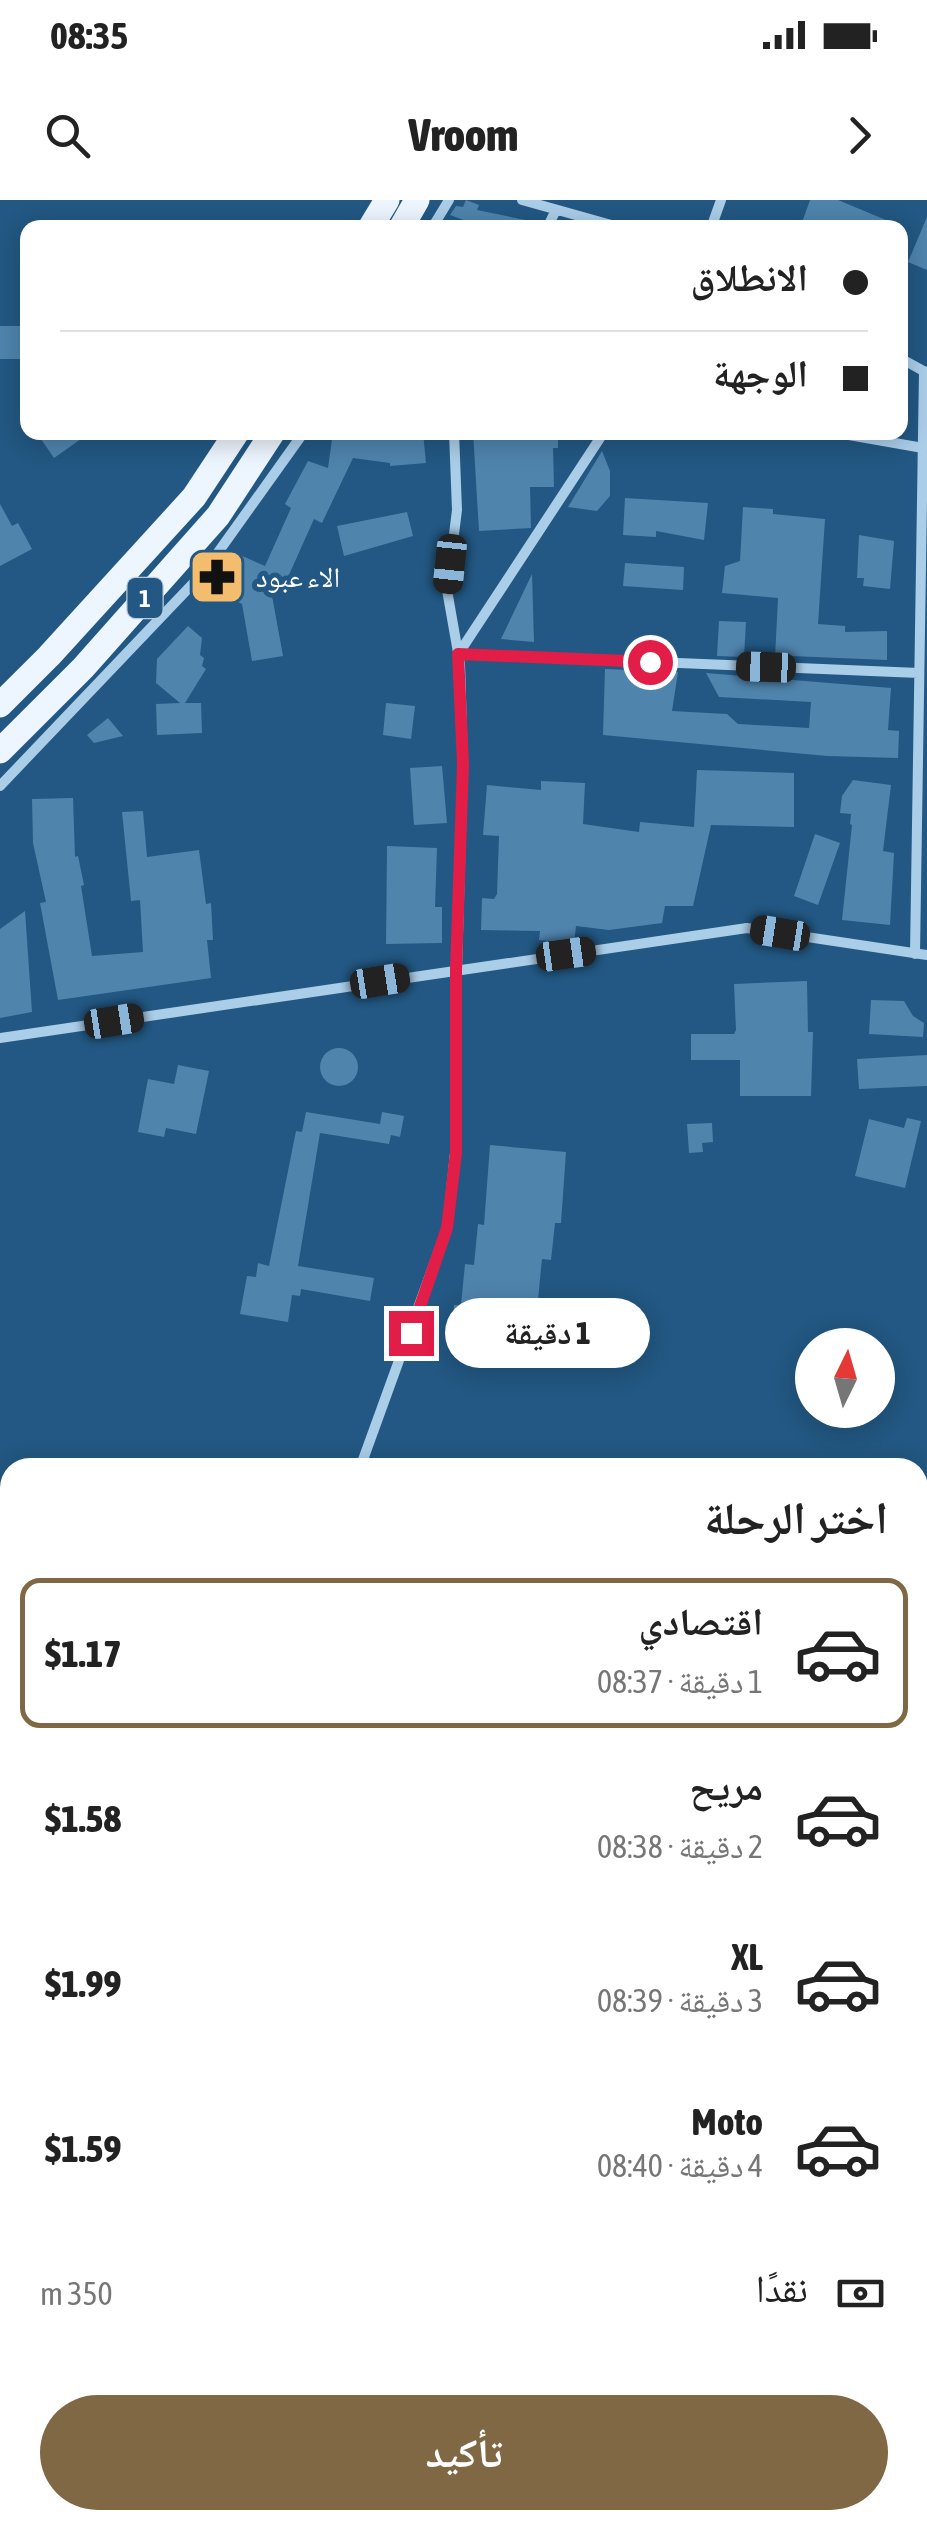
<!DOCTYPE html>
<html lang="ar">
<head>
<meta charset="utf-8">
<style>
  :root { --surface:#fff; --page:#f6f6f6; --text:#222; --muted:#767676; --line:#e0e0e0; --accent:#806844 }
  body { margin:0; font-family:"Asap Condensed","Noto Naskh Arabic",sans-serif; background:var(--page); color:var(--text); direction:rtl; height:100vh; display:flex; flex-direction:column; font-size:38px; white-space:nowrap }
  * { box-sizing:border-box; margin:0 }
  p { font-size:32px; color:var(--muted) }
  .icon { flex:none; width:55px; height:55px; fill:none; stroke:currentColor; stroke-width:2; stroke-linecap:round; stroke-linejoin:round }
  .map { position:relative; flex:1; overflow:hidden; direction:ltr }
  .details { position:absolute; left:0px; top:1258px; width:928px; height:1072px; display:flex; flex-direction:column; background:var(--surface); border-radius:30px 30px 0 0; box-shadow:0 5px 25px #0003; direction:rtl }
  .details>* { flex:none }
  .guide { position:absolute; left:20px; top:20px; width:888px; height:220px; border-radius:20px; box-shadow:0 5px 25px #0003; direction:rtl; display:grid; align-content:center; height:220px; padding:0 40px; background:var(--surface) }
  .needle { width:65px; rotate:5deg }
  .buttons { position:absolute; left:795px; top:1128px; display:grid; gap:20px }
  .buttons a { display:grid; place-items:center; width:100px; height:100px; border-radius:50%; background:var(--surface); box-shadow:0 5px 25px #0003; font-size:50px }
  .end { position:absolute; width:45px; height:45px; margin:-22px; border:12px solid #e11d48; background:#fff; box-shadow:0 0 0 5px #fff }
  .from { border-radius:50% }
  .bubble { position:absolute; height:70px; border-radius:35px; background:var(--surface); box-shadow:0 5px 25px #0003; font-size:32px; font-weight:800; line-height:70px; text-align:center; direction:rtl }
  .car { position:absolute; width:30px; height:60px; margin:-30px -15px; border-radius:12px; box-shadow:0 0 8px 2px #0007; background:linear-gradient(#222 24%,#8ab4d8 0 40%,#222 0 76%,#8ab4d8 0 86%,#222 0) }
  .guide b { display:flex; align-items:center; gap:35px; height:95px; font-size:38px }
  .guide b+b { border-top:2px solid var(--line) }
  .guide i { width:25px; height:25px; background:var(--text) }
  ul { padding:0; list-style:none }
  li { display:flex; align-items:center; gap:30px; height:150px; margin:0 20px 15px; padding:0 20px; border:5px solid transparent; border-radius:20px }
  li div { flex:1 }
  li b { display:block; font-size:38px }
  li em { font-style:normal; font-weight:800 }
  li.selected { border-color:var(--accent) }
  li>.icon { width:90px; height:90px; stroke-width:1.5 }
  h2 { padding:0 40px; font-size:45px; line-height:120px }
  .pay { display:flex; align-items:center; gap:25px; height:110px; padding:0 40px; font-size:38px }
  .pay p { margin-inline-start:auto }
  .primary-button { display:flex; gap:20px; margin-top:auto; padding:20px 40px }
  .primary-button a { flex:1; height:115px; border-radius:60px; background:var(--accent); color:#fff; font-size:40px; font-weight:800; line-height:115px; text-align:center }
  .status { display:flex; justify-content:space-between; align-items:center; height:70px; padding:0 50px; background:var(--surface); direction:ltr }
  .status svg { height:28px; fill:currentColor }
  header { display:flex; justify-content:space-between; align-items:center; height:130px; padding:0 40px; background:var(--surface); font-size:45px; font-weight:800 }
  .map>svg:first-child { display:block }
  .building { fill:#4f84ad }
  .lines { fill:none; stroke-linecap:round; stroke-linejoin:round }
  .minor { stroke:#aacde8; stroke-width:10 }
  .primary { stroke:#edf5fe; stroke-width:25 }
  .route { stroke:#e11d48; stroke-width:12 }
  .labels { text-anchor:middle; stroke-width:10; stroke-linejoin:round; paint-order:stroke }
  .shield { fill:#225883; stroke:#bdcdda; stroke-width:2.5 }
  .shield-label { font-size:25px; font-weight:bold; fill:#fff }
  .poi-label { font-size:28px; fill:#fff; stroke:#225883; text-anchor:start }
</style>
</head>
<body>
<div class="status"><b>08:35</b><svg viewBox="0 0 49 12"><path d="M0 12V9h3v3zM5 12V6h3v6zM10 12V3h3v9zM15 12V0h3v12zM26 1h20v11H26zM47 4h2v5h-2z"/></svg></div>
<header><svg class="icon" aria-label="forward" viewBox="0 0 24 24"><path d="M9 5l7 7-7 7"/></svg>Vroom<svg class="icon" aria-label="search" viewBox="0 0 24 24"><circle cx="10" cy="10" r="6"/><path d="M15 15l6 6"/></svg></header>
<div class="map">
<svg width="927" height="2328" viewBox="0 0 927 2328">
  <rect width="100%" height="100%" fill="#225883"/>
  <path class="building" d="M466 0 479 5 477 10 530 21V28H485L450 15 456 6 463 7Z
    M810 0H838L905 28H800Z
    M927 17V70L908 62Z
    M0 126H22L21 159H0Z
    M36 232H91L54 258Z
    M333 232H423L426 263 390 266V263L353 258 322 323 314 319 288 377 297 381 271 390 283 456 252 461 242 404 221 394 240 355 265 366 291 308 285 304 308 261 328 268Z
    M473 232H558V248H553L554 287H530L531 328 479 331Z
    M602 251 610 271V296L597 311 568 307Z
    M625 298 708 303 704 340 656 331V337L623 335Z
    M0 304 12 326 18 323 32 349 0 366Z
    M743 307 773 309V314L825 319 818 424 845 426V432L887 431V460L791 456 790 459 775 458 778 398 722 393 725 366 740 361Z
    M407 312 413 336 344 356 337 326Z
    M859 335 894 341 890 389 863 386 864 378H857Z
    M625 363 684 367 683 390 623 386Z
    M532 374 534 442 501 439Z
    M719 421 746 422 744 457 717 456Z
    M188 426 202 438 200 455 204 458 202 466 206 469 185 503H201L202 533 157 535 156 504 180 503 156 483 157 459Z
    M605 469 678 472 672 511 727 514 738 524 809 528 811 502 719 497 706 473 891 488 888 530 899 531 898 558 827 556 603 535Z
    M386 503 415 506 411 539 383 535Z
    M108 518 123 536 94 543 87 535Z
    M442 566 447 623 414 625 410 568Z
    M697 570 794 573V627L711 625 693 706H665L662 723 609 730 576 726 574 743 539 740 540 731 481 730 482 698 494 699 497 694 499 636 483 635 487 585 541 590V581L585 583 583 624 639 632 640 622 694 627Z
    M853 580 891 585 883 651 894 653 890 725 842 720 852 625 850 624 851 614 840 613 842 596Z
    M73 598 75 657 78 656 84 685 81 686 92 756 143 752 140 700 131 701 122 612 143 611 147 657 199 650 206 704 211 703 213 740H207L211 778 58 800 40 703 46 702 33 643 32 599Z
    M815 634 840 643 818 705 794 696Z
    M387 646 437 648 435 707H442V743L386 744Z
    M25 711 32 812 0 818V729Z
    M807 781 808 832H813L811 896H740V860H691V834H734L736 830 734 784Z
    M871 800 904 801 913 816 924 823 923 837 869 834Z
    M320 867a19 19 0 1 1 38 0a19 19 0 1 1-38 0Z
    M927 855V886L859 889 857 859Z
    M178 865 209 871 196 934 166 928 164 937 138 932 148 879 174 884Z
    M306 912 380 924 382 912 404 916 400 937 391 935 389 944 320 933 298 1066 374 1078 370 1101 301 1089 300 1096 292 1095 288 1122 240 1114 247 1076 256 1077 258 1063 269 1066 296 931 302 932Z
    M907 918 921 921 905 988 855 976 869 919 904 928Z
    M712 923 713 942 702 943 703 952 689 953 687 924Z
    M490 945 566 952 561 1023H555L551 1060 542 1059 538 1100 531 1099 527 1140 452 1133 454 1105H461L465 1064 474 1065 478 1024 484 1025Z"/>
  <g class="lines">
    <path class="minor" d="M522 0 622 28
      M432 28 449 0
      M547 28 556 10
      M711 28 721 0
      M900 158 927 173
      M832 232 923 248
      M459 453 604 232
      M459 454 919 473
      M0 586 204 372 304 232
      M915 754 924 171
      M0 838 747 728 927 755
      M360 1268 447 1028 455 953 457 770 463 563 460 464 447 390 457 310 454 232
      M918 1455 927 1452
      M0 1720H10
      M918 1793 927 1800"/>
    <path class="primary" d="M370 28 387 0
      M401 28 417 0
      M0 505 49 456 194 297 237 232
      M0 551 83 468 218 316 273 232"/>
  </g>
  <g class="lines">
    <path class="route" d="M411 1133 447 1028 456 953V770L463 564 458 454 650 462"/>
  </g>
  <defs>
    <g id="pharmacy-square" transform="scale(2.875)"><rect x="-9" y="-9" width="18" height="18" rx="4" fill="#f4bd6d" stroke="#225883"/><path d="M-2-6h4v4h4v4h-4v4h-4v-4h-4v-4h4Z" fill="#111"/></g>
  </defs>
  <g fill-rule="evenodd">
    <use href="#pharmacy-square" x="217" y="377"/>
  </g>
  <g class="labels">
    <rect class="shield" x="127.5" y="378" width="35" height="40" rx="8"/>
    <g class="shield-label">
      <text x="145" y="407">1</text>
    </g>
    <g class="poi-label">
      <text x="256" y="387">الاء عبود</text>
    </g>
  </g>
</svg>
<div class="buttons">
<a><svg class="needle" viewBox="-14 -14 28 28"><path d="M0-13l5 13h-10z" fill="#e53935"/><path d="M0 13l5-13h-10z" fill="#767676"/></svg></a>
</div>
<i class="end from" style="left:650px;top:462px"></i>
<i class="end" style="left:411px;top:1133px"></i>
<div class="bubble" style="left:445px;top:1098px;width:205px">1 دقيقة</div>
<i class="car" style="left:450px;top:364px;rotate:186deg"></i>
<i class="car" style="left:766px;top:467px;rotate:272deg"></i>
<i class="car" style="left:780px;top:733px;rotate:279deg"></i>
<i class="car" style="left:566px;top:754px;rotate:82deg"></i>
<i class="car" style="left:380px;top:781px;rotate:81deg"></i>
<i class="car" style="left:114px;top:821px;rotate:81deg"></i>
<div class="guide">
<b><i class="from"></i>الانطلاق</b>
<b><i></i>الوجهة</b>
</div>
<section class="details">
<h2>اختر الرحلة</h2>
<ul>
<li class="selected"><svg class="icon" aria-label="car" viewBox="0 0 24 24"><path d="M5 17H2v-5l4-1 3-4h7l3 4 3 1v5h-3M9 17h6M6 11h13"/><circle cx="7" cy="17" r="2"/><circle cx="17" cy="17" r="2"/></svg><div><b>اقتصادي</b><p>1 دقيقة · 08:37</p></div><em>$1.17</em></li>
<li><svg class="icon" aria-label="car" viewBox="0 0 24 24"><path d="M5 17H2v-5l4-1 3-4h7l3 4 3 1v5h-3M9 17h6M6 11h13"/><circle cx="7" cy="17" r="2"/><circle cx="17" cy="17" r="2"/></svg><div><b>مريح</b><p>2 دقيقة · 08:38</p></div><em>$1.58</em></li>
<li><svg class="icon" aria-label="car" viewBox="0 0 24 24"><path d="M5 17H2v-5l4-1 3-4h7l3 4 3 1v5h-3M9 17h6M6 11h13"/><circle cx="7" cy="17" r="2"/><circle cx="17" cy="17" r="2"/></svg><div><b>XL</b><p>3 دقيقة · 08:39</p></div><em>$1.99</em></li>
<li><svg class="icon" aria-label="car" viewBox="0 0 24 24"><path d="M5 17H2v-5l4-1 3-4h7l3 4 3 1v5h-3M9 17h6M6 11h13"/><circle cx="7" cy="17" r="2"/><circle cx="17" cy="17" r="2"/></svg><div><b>Moto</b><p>4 دقيقة · 08:40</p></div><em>$1.59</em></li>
</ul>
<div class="pay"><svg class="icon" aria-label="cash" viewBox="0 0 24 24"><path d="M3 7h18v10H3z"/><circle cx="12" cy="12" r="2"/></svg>نقدًا<p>350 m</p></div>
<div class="primary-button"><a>تأكيد</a></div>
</section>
</div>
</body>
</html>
